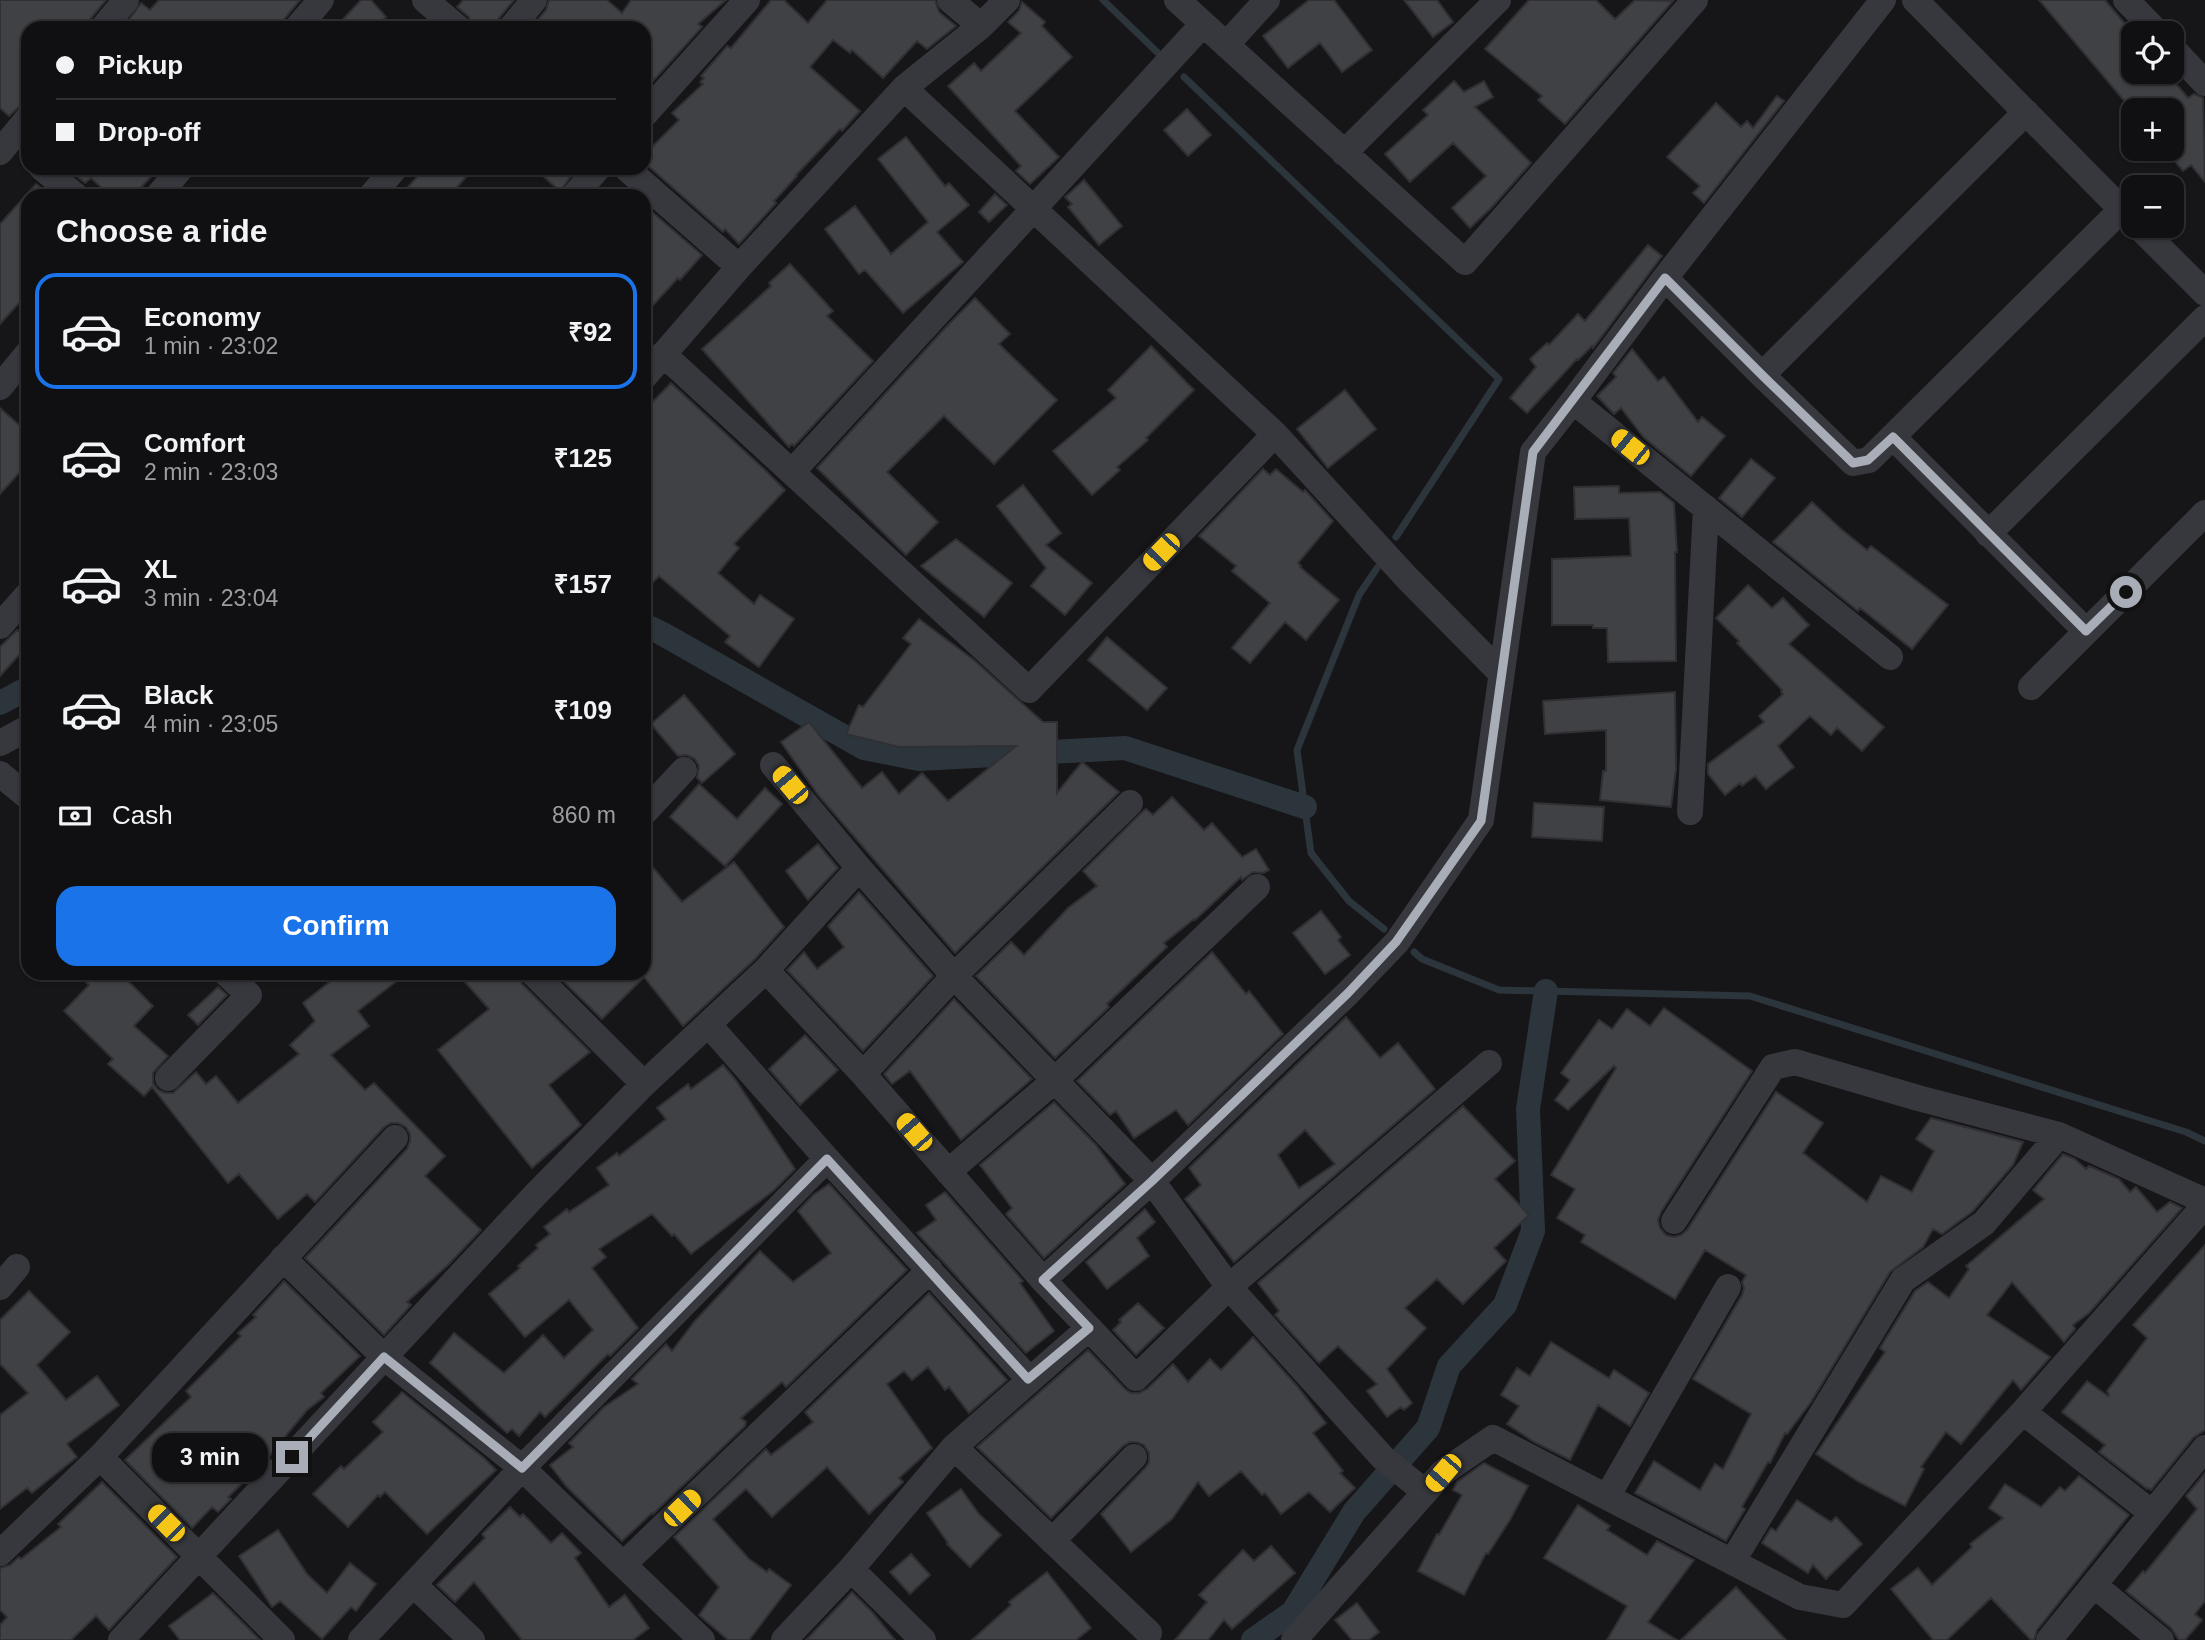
<!DOCTYPE html>
<html lang="en">
<head>
<meta charset="utf-8">
<style>
  :root { --surface:#101012; --page:#1e1e20; --text:#f1f3f6; --muted:#9c9d9f; --line:#303032; --accent:#1a73e8 }
  body { margin:0; font-family:Helvetica,sans-serif; background:var(--page); color:var(--text); height:100vh; display:flex; flex-direction:column; font-size:26px; white-space:nowrap }
  * { box-sizing:border-box; margin:0 }
  p { font-size:23px; color:var(--muted) }
  .icon { flex:none; width:38px; height:38px; fill:none; stroke:currentColor; stroke-width:2; stroke-linecap:round; stroke-linejoin:round }
  .map { position:relative; flex:1; overflow:hidden }
  .side { position:absolute; left:21px; top:189px; width:630px; height:791px; display:flex; flex-direction:column; background:var(--surface); border-radius:21px; box-shadow:0 2px 5px #0004,0 0 0 2px var(--line) }
  .side>* { flex:none }
  .guide { position:absolute; left:21px; top:21px; width:630px; height:154px; border-radius:21px; box-shadow:0 2px 5px #0004,0 0 0 2px var(--line); display:grid; align-content:center; height:154px; padding:0 35px; background:var(--surface) }
  .tools { position:absolute; left:2121px; top:21px; display:grid; gap:14px }
  .tools a { display:grid; place-items:center; width:63px; height:63px; border-radius:14px; background:var(--surface); box-shadow:0 2px 5px #0004,0 0 0 2px var(--line); font-size:35px }
  .end { position:absolute; width:32px; height:32px; margin:-16px; border:9px solid #a8adb8; background:#111; box-shadow:0 0 0 4px #111 }
  .from { border-radius:50% }
  .bubble { position:absolute; height:49px; border-radius:21px; background:var(--surface); box-shadow:0 2px 5px #0004,0 0 0 2px var(--line); font-size:23px; font-weight:800; line-height:49px; text-align:center }
  .car { position:absolute; width:21px; height:42px; margin:-21px -10px; border-radius:9px; box-shadow:0 0 5px 2px #0007; background:linear-gradient(#f5c518 24%,#345 0 40%,#f5c518 0 76%,#345 0 86%,#f5c518 0) }
  .guide b { display:flex; align-items:center; gap:24px; height:66px; font-size:26px }
  .guide b+b { border-top:2px solid var(--line) }
  .guide i { width:18px; height:18px; background:var(--text) }
  ul { padding:0; list-style:none }
  li { display:flex; align-items:center; gap:21px; height:116px; margin:0 14px 10px; padding:0 21px; border:4px solid transparent; border-radius:21px }
  li div { flex:1 }
  li b { display:block; font-size:26px }
  li em { font-style:normal; font-weight:800 }
  li.current { border-color:var(--accent) }
  li>.icon { width:63px; height:63px; stroke-width:1.5 }
  h2 { padding:0 35px; font-size:32px; line-height:84px }
  .pay { display:flex; align-items:center; gap:18px; height:77px; padding:0 35px; font-size:26px }
  .pay p { margin-inline-start:auto }
  .cta { display:flex; gap:14px; margin-top:auto; padding:14px 35px }
  .cta a { flex:1; height:80px; border-radius:21px; background:var(--accent); color:#fff; font-size:28px; font-weight:800; line-height:80px; text-align:center }
  .map>svg:first-child { display:block }
  .lines { fill:none; stroke-linecap:round; stroke-linejoin:round }
  .stream { stroke:#2c353c; stroke-width:7 }
  .canal { stroke:#2c353c; stroke-width:24 }
  .building { fill:#404145; stroke:#303034; stroke-width:2; fill-rule:evenodd }
  .minor { stroke:#37383d; stroke-width:26 }
  .route { stroke:#a8adb8; stroke-width:9 }
</style>
</head>
<body>
<div class="map">
<svg width="2205" height="1640" viewBox="0 0 2205 1640">
  <rect width="100%" height="100%" fill="#161618"/>
  <g class="lines">
    <path class="stream" d="M1103 0 1157 52
      M1184 77 1499 379 1396 537
      M1377 568 1359 595 1297 750 1311 853 1349 901 1384 929
      M1414 952 1422 959 1499 990 1750 996 2186 1132 2205 1141"/>
    <path class="canal" d="M644 625 661 633 864 748 919 759 1125 748 1305 807
      M0 703 28 688
      M1253 1640 1293 1612 1354 1512 1428 1428 1449 1366 1505 1305 1533 1231 1528 1109 1546 991"/>
  </g>
  <path class="building" d="M0 0H106L91 18 88 28H28V103L22 104 9 116 0 108Z
    M159 0H300L285 18 280 28H123L141 3 150 10Z
    M361 0H371L386 17 374 28H335Z
    M463 0H514L499 18 496 28H473L469 17 457 7Z
    M549 0H607L622 13 631 0H726L698 24 702 27 644 91V28H531L546 10Z
    M771 0H784L808 23 827 0H935L939 12 956 26 927 49 917 41 883 78 852 50 850 53 833 40 810 67 860 111 842 131 840 129 796 175 797 176 774 201 776 203 739 244 725 229 723 232 646 164 652 158 646 153 679 120 672 113 703 84 700 82 704 78 701 76 727 46 731 48Z
    M1309 0H1334L1372 50 1342 72 1320 43 1288 68 1263 36Z
    M1404 0H1437L1453 22 1433 37Z
    M1529 0H1596L1615 19 1635 0 1673 1 1565 124 1538 100 1542 96 1485 49Z
    M2039 0H2105L2133 33V72H2166L2188 98 2194 94 2203 98 2205 182 2191 165 2183 171 2172 158V110H2132Z
    M1022 2 1045 22 1042 26 1072 57 1015 111 1059 157 1030 184 1016 171 1021 166 948 86 974 63 981 71 1021 33 1008 22 1019 11Z
    M1454 81 1464 92 1484 81 1493 97 1475 107 1531 163 1492 207 1470 228 1452 208 1486 176 1453 143 1410 182 1385 154 1428 115 1423 110Z
    M1777 96 1784 101 1704 203 1693 193 1700 186 1667 157 1716 103 1741 127 1747 121 1753 128Z
    M1187 109 1211 135 1188 156 1164 130Z
    M906 137 945 186 949 183 969 205 937 232 963 262 903 313 865 270 859 274 825 229 855 206 891 254 928 222 878 159Z
    M67 168H159L133 196H111L91 178 85 183Z
    M425 168H474L449 196H400Z
    M534 168H569L574 172 560 191Z
    M1084 180 1122 226 1099 245 1068 207 1072 204 1065 197Z
    M36 184 51 196H28V293L0 324V224Z
    M995 194 1007 205 989 222 979 212Z
    M644 205 702 255 680 280 678 278 644 315Z
    M1648 245 1662 256 1593 348 1592 346 1578 360 1577 359 1527 413 1510 398 1536 367 1530 359 1547 343 1549 345 1578 314 1585 321Z
    M790 264 833 311 827 316 873 361 794 446 792 444 789 447 702 349 771 286 769 283Z
    M975 298 1010 334 999 344 1057 400 994 464 944 416 887 472 938 522 906 555 817 468 948 325Z
    M1151 346 1194 390 1146 438 1148 440 1117 467 1120 470 1092 495 1053 451 1116 398 1108 390Z
    M1632 349 1658 381 1664 377 1698 422 1702 417 1725 436 1691 476 1644 438 1621 408 1614 414 1597 396 1616 377 1613 373Z
    M671 383 764 469 785 490 734 544 739 548 718 573 754 604 760 595 794 619 759 667 725 642 730 636 659 576 644 591V411Z
    M1345 390 1376 429 1328 468 1297 429Z
    M0 408 28 433V463L0 494Z
    M1751 459 1775 478 1742 517 1719 498Z
    M1263 469 1270 475 1276 469 1303 492 1305 490 1333 521 1298 563 1301 566 1300 567 1339 600 1306 640 1285 622 1250 663 1232 648 1270 603 1232 571 1236 566 1199 536Z
    M1023 485 1061 533 1046 545 1092 583 1065 615 1031 586 1046 568 997 506Z
    M1619 486V493L1660 492 1674 503 1677 552H1675L1676 661 1608 662 1607 628H1593V625H1552V559L1631 556 1629 518 1575 519 1574 487Z
    M1812 502 1841 529 1867 550 1871 546 1948 605 1912 649 1860 608 1858 611 1773 542Z
    M956 539 1012 583 984 617 921 566Z
    M1748 585 1772 608 1783 598 1809 625 1789 644 1884 727 1862 751 1837 728 1831 735 1810 716 1778 746 1794 767 1766 789 1755 776 1742 786 1740 783 1725 795 1708 774V764L1764 722 1759 716 1783 694 1781 692 1782 690 1737 643 1739 641 1716 618Z
    M919 619 974 660 1043 722H1057V793L1082 762 1119 792 955 953 818 795 781 742 809 722 862 788 882 772 899 794 922 773 948 801 1016 746 899 747 846 734 859 705 863 707 911 644 903 638Z
    M17 630 28 639V645L0 676V647Z
    M1107 637 1167 688 1147 710 1088 660Z
    M1675 692 1676 769 1671 807 1600 800 1603 771H1606V730L1545 734 1543 701Z
    M684 695 735 754 702 783 697 778 699 766 695 759 687 755 678 756 651 724Z
    M699 784 737 819 765 788 782 804 725 866 670 817Z
    M1172 797 1204 830 1212 823 1242 857 1256 849 1269 870 1263 873 1253 872 1242 880 1241 877 1195 920 1194 919 1164 943 1167 947 1107 1004 1109 1007 1055 1058 976 976 1011 942 1024 955 1068 908 1097 886 1083 871 1142 812 1146 809 1153 815Z
    M1534 803 1604 807 1602 841 1532 837Z
    M818 844 838 868 808 900 786 871Z
    M644 857 682 902 734 862 784 927 755 959 683 1026 644 977 602 1019 555 973H644Z
    M859 892 933 976 863 1051 787 970 804 952 817 969 844 947 828 926Z
    M1321 911 1341 937 1338 940 1350 955 1325 974 1293 933Z
    M1212 952 1246 994 1249 991 1283 1034 1188 1125 1176 1110 1134 1138 1116 1111 1110 1115 1077 1081Z
    M77 973H120L153 1006 134 1026 168 1056 153 1073V1083L158 1090 165 1093H173L196 1072 206 1084 216 1076 238 1103 299 1054 290 1045 315 1021 303 1003 341 973H407L358 1011 369 1026 331 1055 365 1090 374 1083 445 1156 425 1176 481 1230 448 1265 407 1302 411 1305 384 1335 305 1258 407 1149 410 1141V1134L406 1127 398 1123H391L384 1127 315 1202 307 1194 278 1219 239 1174 228 1183 152 1087 144 1096 108 1064 113 1059 64 1011 89 985Z
    M457 973H518L522 984 590 1052 549 1085 581 1125 532 1168 438 1050 489 1009Z
    M218 987 227 995 198 1025 188 1015Z
    M954 999 1032 1079 961 1140 910 1071 892 1084 884 1074Z
    M1664 1008 1752 1071 1661 1212 1658 1220 1660 1228 1666 1235 1674 1237 1681 1235 1687 1230 1776 1092 1823 1123 1803 1153 1867 1202 1881 1176 1912 1192 1934 1151 1916 1139 1931 1118 2023 1142 2013 1165 1973 1211 1942 1234 1933 1229 1923 1247 1890 1272 1811 1402 1787 1434 1785 1433 1770 1463 1768 1462 1742 1507 1745 1509 1726 1541 1635 1493 1654 1461 1700 1490 1715 1464 1723 1469 1751 1414 1693 1379 1742 1295 1744 1288 1742 1282 1746 1275 1705 1250 1675 1299 1581 1242 1585 1235 1557 1218 1575 1189 1551 1175 1616 1068 1614 1066 1568 1110 1555 1100 1570 1080 1561 1073 1599 1020 1612 1029 1627 1009 1650 1026Z
    M1346 1017 1380 1058 1398 1043 1435 1089 1234 1262 1185 1199 1201 1185 1189 1168ZM1305 1130 1335 1164 1299 1188 1278 1155Z
    M805 1035 838 1070 800 1105 769 1069Z
    M723 1065 735 1079 795 1169 773 1191 691 1254 674 1234 672 1236 652 1214 599 1249 606 1257 592 1268 638 1328 610 1356 608 1354 545 1417 540 1412 519 1436 512 1429 507 1433 430 1363 454 1333 504 1373 543 1335 564 1358 593 1330 569 1300 525 1337 489 1294 520 1268 518 1266 538 1248 536 1245 550 1234 544 1227 567 1209 569 1212 609 1185 597 1168 617 1153 619 1156 666 1119 657 1108 688 1084 691 1089Z
    M1054 1102 1096 1145 1125 1184 1044 1258 1006 1214 1012 1208 980 1165Z
    M1463 1106 1515 1161 1495 1179 1529 1215 1494 1248 1506 1261 1463 1304 1437 1279 1405 1308 1426 1328 1387 1369 1412 1403 1404 1410 1401 1407 1387 1417 1367 1391 1377 1384 1338 1346 1319 1363 1275 1315 1279 1311 1258 1283Z
    M2063 1154 2075 1159 2086 1169 2089 1166 2119 1179 2130 1192 2136 1187 2157 1212 2170 1202 2182 1208 2089 1313 2073 1325 2075 1329 2064 1342 2012 1282 1987 1315 2050 1357 2021 1390 2013 1380 1961 1444 1946 1432 1921 1467 1924 1469 1905 1506 1859 1482 1816 1454 1885 1352 1880 1348 1915 1291 1928 1282 1949 1298 1969 1269 1966 1266 2044 1199 2033 1190Z
    M829 1184 907 1270 786 1387 782 1382 741 1418 746 1422 745 1426 653 1514 652 1513 622 1541 566 1486 550 1465 573 1447 569 1443 604 1407 638 1384 632 1379 666 1344 672 1351 694 1322 760 1251 793 1282 831 1253 798 1211 813 1195Z
    M945 1192 1023 1281 1020 1283 1054 1331 1026 1353 917 1233 936 1220 926 1205Z
    M1145 1209 1155 1222 1137 1238 1149 1256 1107 1289 1086 1262Z
    M2205 1245V1430L2193 1438 2151 1490 2148 1488 2147 1489 2099 1452 2105 1445 2062 1412 2087 1381 2108 1396 2109 1394 2107 1391 2147 1338 2133 1325Z
    M284 1281 360 1356 321 1393 324 1397 307 1410 265 1461 228 1497 231 1499 218 1512 212 1507 192 1528 125 1460 191 1397 186 1391 241 1336 238 1333 256 1317 253 1315Z
    M29 1291 70 1332 37 1365 66 1400 97 1376 119 1405 67 1444 77 1457 32 1493 27 1488 0 1509V1415L28 1393 0 1364V1320Z
    M929 1293 1007 1380 969 1413 949 1387 945 1390 928 1367 912 1380 904 1371 887 1384 932 1448 899 1478 903 1482 869 1514 827 1467 772 1517 746 1489 713 1519 749 1559 767 1572 769 1569 791 1585 749 1640H728L699 1615 719 1587 674 1537 766 1449 771 1455 813 1422 805 1412Z
    M1138 1303 1164 1328 1136 1355 1113 1330 1121 1322 1119 1320Z
    M1253 1337 1297 1386 1326 1423 1313 1433 1343 1471 1340 1473 1355 1488 1330 1512 1309 1492 1281 1514 1265 1493 1262 1495 1241 1471 1209 1496 1198 1482 1172 1519 1131 1552 1101 1514 1146 1467 1149 1462V1453L1144 1445 1137 1442H1130L1123 1446 1051 1518 977 1447 1088 1350 1125 1389 1131 1393H1139L1147 1389 1173 1364 1188 1382 1210 1359 1221 1370Z
    M1551 1342 1609 1378 1614 1370 1649 1393 1630 1426 1598 1405 1570 1460 1534 1442 1507 1424 1519 1406 1501 1395 1517 1368 1530 1376Z
    M402 1392 484 1458 496 1470 427 1534 385 1492 380 1497 378 1495 348 1527 313 1494 341 1466 344 1469 383 1432 373 1422Z
    M1484 1463 1528 1486 1510 1520 1488 1554 1486 1553 1464 1595 1418 1571 1437 1534 1439 1535 1462 1495 1453 1490 1457 1482Z
    M2205 1473V1601L2195 1614 2202 1620 2185 1640H2179L2171 1628 2126 1591 2143 1571 2145 1573 2197 1509 2186 1496Z
    M2079 1476 2129 1515 2037 1630 2034 1640H2031L1991 1598 1947 1640H1933L1891 1589 1918 1568 1932 1585 1972 1547 1970 1544 2003 1518 1989 1508 2005 1484 2041 1507 2060 1487 2065 1491Z
    M102 1482 177 1557 109 1630 96 1616 71 1640H0V1625L7 1617 0 1610V1568L10 1565 19 1557 21 1559 61 1527 58 1524Z
    M961 1489 979 1514 1001 1535 970 1567 947 1544 948 1543 927 1513Z
    M1797 1500 1831 1522 1836 1517 1862 1544 1826 1579 1813 1565 1808 1573 1762 1543 1771 1528 1776 1531Z
    M1578 1505 1610 1526 1607 1530 1647 1555 1657 1541 1694 1560 1648 1622 1677 1640H1607L1627 1606 1544 1558Z
    M510 1507 520 1517 523 1514 551 1543 562 1533 581 1553 575 1558 609 1607 625 1595 649 1628 633 1640H522L474 1582 455 1602 437 1585 485 1538 482 1534Z
    M278 1530 307 1574 327 1593 350 1563 376 1584 356 1611 351 1607 322 1639 280 1601 272 1607 239 1556Z
    M1271 1546 1295 1573 1232 1629 1224 1620 1208 1640H1175L1207 1602 1199 1595 1243 1550 1254 1561Z
    M911 1554 930 1575 910 1594 890 1572Z
    M1047 1572 1091 1628 1076 1640H972L1011 1605 1009 1602Z
    M1736 1587 1786 1640H1681Z
    M852 1592 873 1613 895 1640H806Z
    M213 1593 260 1640H180L169 1626Z
    M1357 1603 1379 1632 1369 1640H1352L1335 1620Z"/>
  <g class="lines">
    <path class="minor" d="M425 0 458 28
      M950 0 981 26
      M1177 0 1465 262 1695 0
      M1883 0 1665 278 1573 401 1890 657
      M1915 0 2133 221
      M2126 0 2158 33
      M103 28 126 0
      M297 28 321 0
      M511 28 534 0
      M1226 45 1267 0
      M2172 48 2205 83
      M644 115 747 0
      M0 152 28 118
      M1344 153 1498 0
      M42 168 76 196
      M626 168 739 267
      M158 196 181 168
      M371 196 395 168
      M574 196 598 168
      M2138 226 2205 293
      M1665 278 1762 375 1853 463 1869 460 2121 210
      M663 354 1029 690 1275 434 904 88
      M1762 375 2026 112
      M644 377 739 267 904 88 981 26 1007 0
      M0 387 28 353
      M1275 434 1408 579 1501 673
      M1893 437 2086 631
      M792 472 1203 24
      M1988 534 2205 318
      M0 626 28 594
      M2031 687 2205 513
      M0 743 28 728
      M773 765 859 868
      M0 774 28 797
      M1690 812 1706 508
      M644 813 684 770
      M766 970 863 1074 1043 1280 1089 1328
      M533 973 644 1084
      M708 1024 827 1159 1029 1379
      M863 1074 954 976 1130 803
      M168 1078 249 995 226 973
      M948 1172 1054 1081 1257 887
      M1674 1221 1773 1067 1795 1062 1918 1098 2059 1135 2205 1201
      M283 1258 384 1357 522 1468 827 1159
      M1043 1280 1152 1181 1348 993 1397 942 1481 820 1533 452 1573 401
      M0 1287 17 1267
      M2023 1412 2152 1513
      M954 1447 1149 1633
      M100 1457 282 1640
      M1607 1497 1728 1287
      M1052 1541 1134 1457
      M0 1553 100 1457 395 1138
      M1732 1562 1903 1280 1984 1223 2059 1135
      M624 1564 930 1270
      M851 1569 923 1640
      M414 1585 472 1640
      M2094 1585 2161 1640
      M121 1640 535 1195 644 1084 766 970 859 868 954 976 1152 1181 1229 1287 1383 1458 1425 1492
      M361 1640 522 1468 702 1640
      M784 1640 851 1569 954 1447 1089 1328 1136 1378 1229 1287 1489 1063
      M1294 1640 1442 1473 1493 1438 1800 1597 1843 1605 2023 1412 2205 1205
      M2049 1640 2205 1448"/>
  </g>
  <g class="lines">
    <path class="route" d="M292 1457 384 1357 522 1468 827 1159 1028 1379 1089 1328 1043 1280 1152 1181 1348 993 1396 942 1481 821 1533 452 1665 278 1762 375 1853 463 1868 460 1893 437 2086 631 2126 592"/>
  </g>
</svg>
<div class="tools">
<a><svg class="icon" aria-label="locate" viewBox="0 0 24 24"><circle cx="12" cy="12" r="6"/><path d="M12 2v4M12 18v4M2 12h4M18 12h4"/></svg></a>
<a>+</a>
<a>−</a>
</div>
<i class="end from" style="left:2126px;top:592px"></i>
<i class="end" style="left:292px;top:1457px"></i>
<div class="bubble" style="left:152px;top:1433px;width:116px">3 min</div>
<i class="car" style="left:1630px;top:447px;rotate:309deg"></i>
<i class="car" style="left:1161px;top:552px;rotate:224deg"></i>
<i class="car" style="left:790px;top:785px;rotate:320deg"></i>
<i class="car" style="left:914px;top:1132px;rotate:319deg"></i>
<i class="car" style="left:1443px;top:1473px;rotate:221deg"></i>
<i class="car" style="left:682px;top:1508px;rotate:46deg"></i>
<i class="car" style="left:166px;top:1523px;rotate:315deg"></i>
<div class="guide">
<b><i class="from"></i>Pickup</b>
<b><i></i>Drop-off</b>
</div>
<section class="side">
<h2>Choose a ride</h2>
<ul>
<li class="current"><svg class="icon" aria-label="car" viewBox="0 0 24 24"><path d="M5 17H2v-5l4-1 3-4h7l3 4 3 1v5h-3M9 17h6M6 11h13"/><circle cx="7" cy="17" r="2"/><circle cx="17" cy="17" r="2"/></svg><div><b>Economy</b><p>1 min · 23:02</p></div><em>₹92</em></li>
<li><svg class="icon" aria-label="car" viewBox="0 0 24 24"><path d="M5 17H2v-5l4-1 3-4h7l3 4 3 1v5h-3M9 17h6M6 11h13"/><circle cx="7" cy="17" r="2"/><circle cx="17" cy="17" r="2"/></svg><div><b>Comfort</b><p>2 min · 23:03</p></div><em>₹125</em></li>
<li><svg class="icon" aria-label="car" viewBox="0 0 24 24"><path d="M5 17H2v-5l4-1 3-4h7l3 4 3 1v5h-3M9 17h6M6 11h13"/><circle cx="7" cy="17" r="2"/><circle cx="17" cy="17" r="2"/></svg><div><b>XL</b><p>3 min · 23:04</p></div><em>₹157</em></li>
<li><svg class="icon" aria-label="car" viewBox="0 0 24 24"><path d="M5 17H2v-5l4-1 3-4h7l3 4 3 1v5h-3M9 17h6M6 11h13"/><circle cx="7" cy="17" r="2"/><circle cx="17" cy="17" r="2"/></svg><div><b>Black</b><p>4 min · 23:05</p></div><em>₹109</em></li>
</ul>
<div class="pay"><svg class="icon" aria-label="cash" viewBox="0 0 24 24"><path d="M3 7h18v10H3z"/><circle cx="12" cy="12" r="2"/></svg>Cash<p>860 m</p></div>
<div class="cta"><a>Confirm</a></div>
</section>
</div>
</body>
</html>
